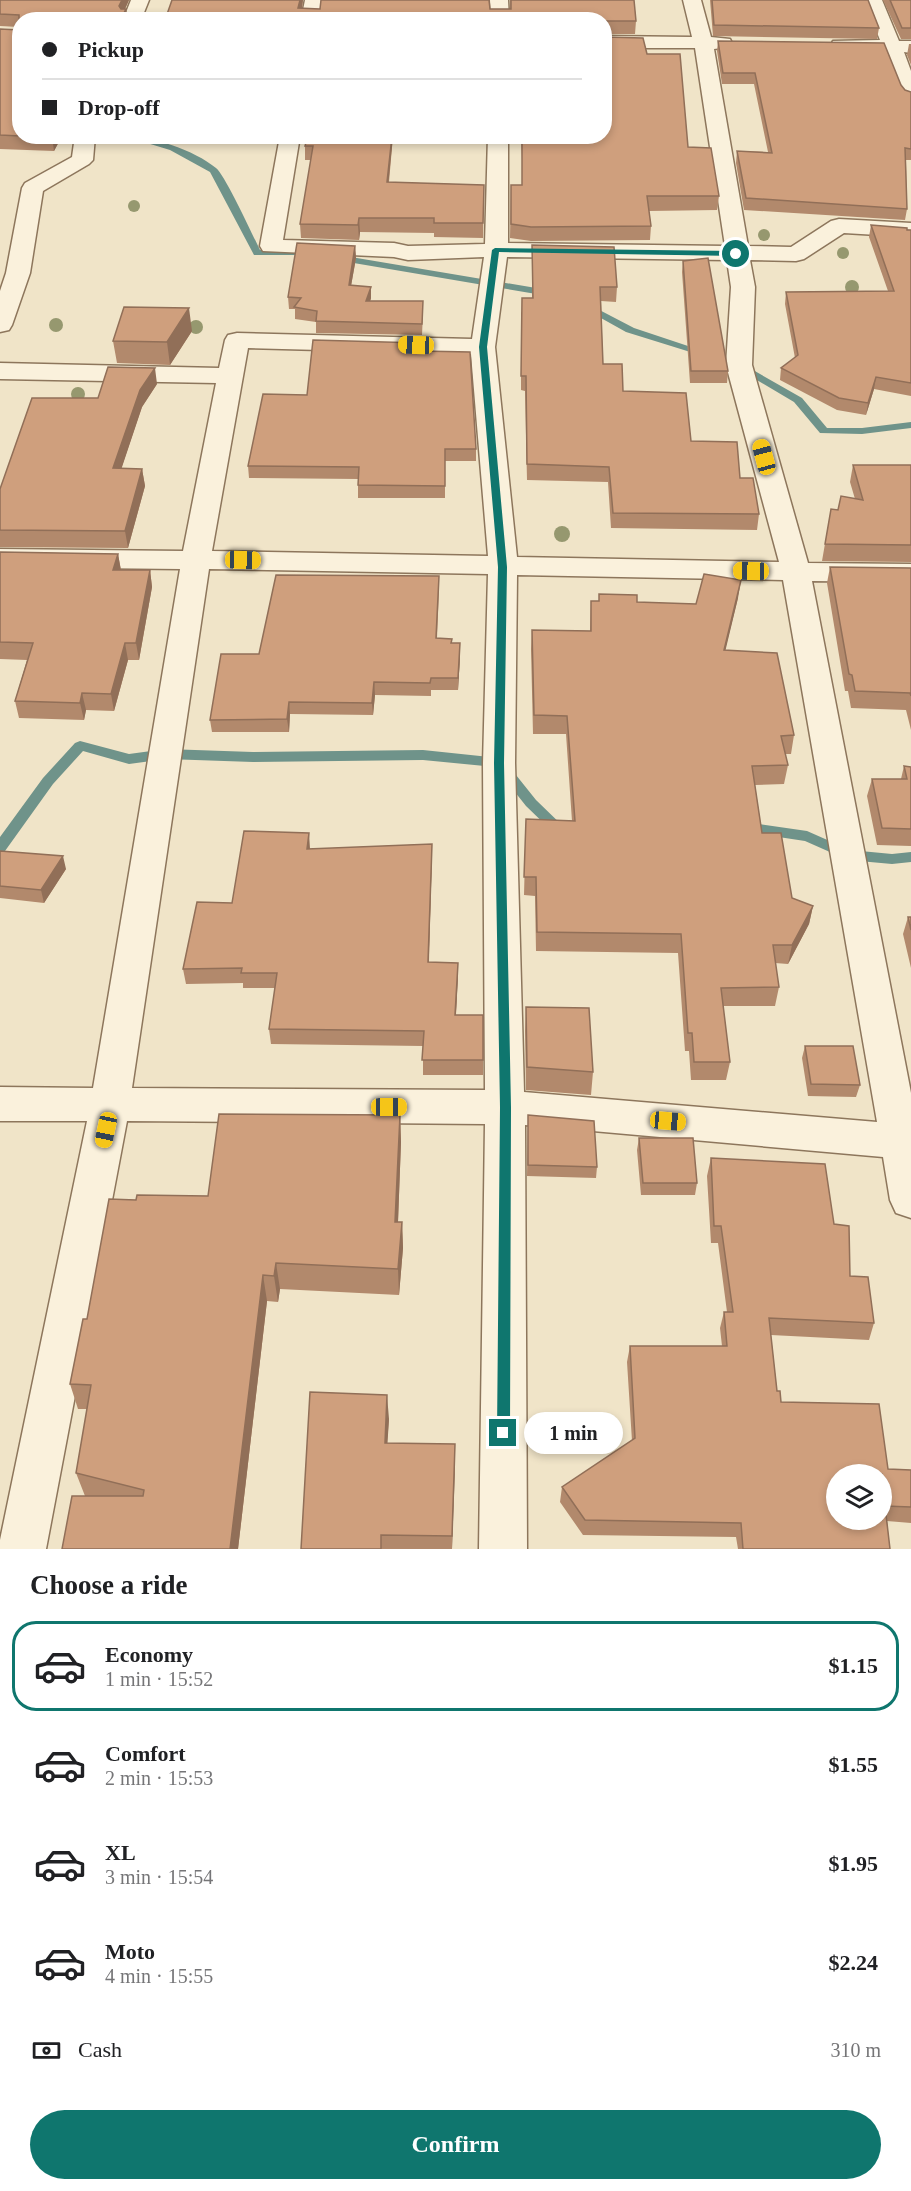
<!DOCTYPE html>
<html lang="en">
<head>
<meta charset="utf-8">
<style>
  :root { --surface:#fff; --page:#f6f6f6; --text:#202124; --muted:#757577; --line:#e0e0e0; --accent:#0f766e }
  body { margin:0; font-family:Georgia,serif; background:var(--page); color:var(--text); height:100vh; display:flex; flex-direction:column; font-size:22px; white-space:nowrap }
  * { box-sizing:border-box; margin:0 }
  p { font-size:20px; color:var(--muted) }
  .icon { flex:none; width:33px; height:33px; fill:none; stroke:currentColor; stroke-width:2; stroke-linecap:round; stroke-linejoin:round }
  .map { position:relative; height:1549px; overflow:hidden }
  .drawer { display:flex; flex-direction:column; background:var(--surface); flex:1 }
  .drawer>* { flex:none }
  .banner { position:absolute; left:12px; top:12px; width:600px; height:132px; border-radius:24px; box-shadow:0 3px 9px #0003; display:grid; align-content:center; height:132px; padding:0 30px; background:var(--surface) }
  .controls { position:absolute; left:826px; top:1464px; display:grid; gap:12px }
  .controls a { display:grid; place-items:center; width:66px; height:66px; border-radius:50%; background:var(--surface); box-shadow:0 3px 9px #0003; font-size:30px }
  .end { position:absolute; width:27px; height:27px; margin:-14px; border:8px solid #0f766e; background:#fff; box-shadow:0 0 0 3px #fff }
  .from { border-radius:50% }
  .bubble { position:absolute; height:42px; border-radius:21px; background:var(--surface); box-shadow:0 3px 9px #0003; font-size:20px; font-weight:800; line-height:42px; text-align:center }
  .car { position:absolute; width:18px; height:36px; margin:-18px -9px; border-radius:8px; box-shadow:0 0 4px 2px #0007; background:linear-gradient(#f5c518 24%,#345 0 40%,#f5c518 0 76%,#345 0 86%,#f5c518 0) }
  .banner b { display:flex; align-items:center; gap:21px; height:57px; font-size:22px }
  .banner b+b { border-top:2px solid var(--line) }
  .banner i { width:15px; height:15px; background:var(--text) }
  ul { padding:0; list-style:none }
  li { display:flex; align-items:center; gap:18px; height:90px; margin:0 12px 9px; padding:0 18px; border:3px solid transparent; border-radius:24px }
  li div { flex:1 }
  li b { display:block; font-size:22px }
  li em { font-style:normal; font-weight:800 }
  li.active { border-color:var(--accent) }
  li>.icon { width:54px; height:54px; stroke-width:1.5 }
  h2 { padding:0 30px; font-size:27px; line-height:72px }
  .pay { display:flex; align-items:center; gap:15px; height:66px; padding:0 30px; font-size:22px }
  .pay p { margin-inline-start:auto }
  .primary-button { display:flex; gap:12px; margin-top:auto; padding:12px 30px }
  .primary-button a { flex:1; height:69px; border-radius:36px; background:var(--accent); color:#fff; font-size:24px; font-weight:800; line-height:69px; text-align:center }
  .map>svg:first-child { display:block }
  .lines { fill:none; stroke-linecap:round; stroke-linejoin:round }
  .stream { fill:#6f938a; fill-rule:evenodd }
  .minor-casing { stroke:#8d765c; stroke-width:3 }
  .minor { fill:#faf1dc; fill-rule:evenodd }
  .tree { fill:#96986f }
  .wall { fill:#b2896c }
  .shaded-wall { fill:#916f58 }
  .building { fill:#cf9f7d; stroke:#916f58; stroke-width:1.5; fill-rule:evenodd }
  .route { fill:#0f766e }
</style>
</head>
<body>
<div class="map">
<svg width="911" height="1549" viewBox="0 0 911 1549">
  <rect width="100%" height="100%" fill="#f0e4c8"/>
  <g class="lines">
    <path class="stream" d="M124 136C152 136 194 150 216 168 225 175 253 236 260 250L305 249 310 252 305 255H254L210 172 170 150Z
      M339 255 548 290 553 293 548 296 336 260V256Z
      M586 303 634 328 709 353 704 356 700 355 626 332 583 308V304Z
      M739 362 802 398 827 428H862L911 422V428L862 434 820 433 794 402 735 367V363Z
      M80 741 129 754 166 749 253 752 423 750 499 758 504 760 536 800 568 831 566 835H556L526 806 495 767 423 760 253 762 166 759 129 764 83 751 53 784 5 851 0 852V837L43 778 75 743Z
      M744 822 807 831 850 850 892 854 911 852V862L892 864 848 860 805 841 739 831 737 827 739 823Z"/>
    <g class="minor-casing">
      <path id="minor" d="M131 0H149L141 20H123Z
        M305 0H323L319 20H301Z
        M490 0H508L509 20H491Z
        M683 0H701L711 37 730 39 732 43 730 47 714 49 748 246 791 247 831 221 839 219 911 223V237L844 233 804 259 796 261 750 260 755 287 752 365 808 563 911 564V582L812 581 911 1093V1218L896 1213 890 1200 883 1157 525 1125 527 1549H479L485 1124 127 1121 46 1549H0V1540L87 1121H0V1087L93 1088 180 569 0 567V549L183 551 216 383 0 379V363L219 368 225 340 228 335 237 333 472 339 484 257 408 260 394 257 263 251 260 246 280 136H300L283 240 394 243 408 246 485 244 488 136H508V243L725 246 695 48H604V36L692 37ZM507 257 727 260 731 287 726 365 779 562 517 557 495 347ZM248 348 471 354 488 556 212 551ZM209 569 488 574 483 763 485 1090 132 1088ZM517 575 783 580 877 1122 524 1092 515 763Z
        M864 0H882L899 41H911V53L904 52 911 71V101L904 99 901 95 884 52 840 51 833 49 831 45 833 41 880 40Z
        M75 136H95L93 160 89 164 43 191 30 273 12 325 9 330 0 332V291L6 273 22 188 25 183 72 157Z"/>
    </g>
    <use href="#minor" class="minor"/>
  </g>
  <g class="tree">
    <circle cx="134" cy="206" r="6"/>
    <circle cx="764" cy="235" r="6"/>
    <circle cx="843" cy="253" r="6"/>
    <circle cx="852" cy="287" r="7"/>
    <circle cx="56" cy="325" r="7"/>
    <circle cx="196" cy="327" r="7"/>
    <circle cx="78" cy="394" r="7"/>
    <circle cx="562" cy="534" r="8"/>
  </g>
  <path class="wall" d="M0 0H129L125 9H126L128 20H20V136H62L54 151 0 149V29L19 30V27L0 26Z
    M303 0 302 9H510V0H634L636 21 635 34H604V20H165Z
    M710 0H868L879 28 877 39 713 36Z
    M883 0H911V39H901Z
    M718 41 901 85 905 90 911 92V160H906L907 209 905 220 744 210 736 163 737 151 768 152 754 84H722L717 51Z
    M909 44H911V65L907 55Z
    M647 54 688 147 719 196 717 210 649 211 651 226 650 240 531 241 510 238 511 185H522V159L521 136H604Z
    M184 136H231L224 143Z
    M308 136H393L389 182 484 185 483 238 434 237V233L360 232 359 240 301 238 300 224 311 160H305V146Z
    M871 225 911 230V396L874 389 866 415 837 410 780 380 781 368 795 358 785 304 786 292 888 291 869 237Z
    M532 245 617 287 616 302 601 301 603 364 623 391 740 478 759 514 757 530 611 528 608 482 527 480 525 391 521 390V313L532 298Z
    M355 246 356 258 351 286 371 298 370 301 423 313 422 335 316 333V322L295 319V309H289L288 297Z
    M683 261 728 371 727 383H690L682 272Z
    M192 331 170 365 117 363 113 341Z
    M421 351 476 449V461H445V498H358V479L249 478 248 466 307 395Z
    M157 384 142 407 121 469H142L145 486 128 548 0 547V489L98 398Z
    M853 465H911V562L822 561 831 509 838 510 855 499 850 482Z
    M0 552 118 554 121 570H150L152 587 139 660H128L114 711 86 710 84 720 19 718 15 701 27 660 0 659Z
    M830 567 911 568V730L906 710 851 708 848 691H845L827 583Z
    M439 589 437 638 451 643 460 656 458 690H431V696L375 695 373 715 290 714 289 732H212L210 720 259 654Z
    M738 598 725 650 794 735 791 754H785L788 765 784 784 755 785 762 833 792 898 813 906 809 924 788 964 775 963 779 987 775 1006H723L730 1062 726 1080H691L689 1051H685L678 953 536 951 535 896 524 895 526 819 572 821 566 734H533L531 649 532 630 590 631 591 601 696 604Z
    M904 766 911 767V846L877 845 867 796 872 779H901Z
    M432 844 429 962 458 963 456 1015H483V1075H423V1046L271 1044 269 1029 275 988H243V983L186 984 183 969 232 903 310 849Z
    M0 851 66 869 44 903 0 898Z
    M908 917H911V968L903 934Z
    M526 1007 593 1072 591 1095 526 1090 525 1031Z
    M805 1046 860 1085 856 1097 808 1096 802 1058Z
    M400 1115 401 1142 398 1222H402L403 1248 399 1295 280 1289 278 1302 267 1301 238 1549 85 1496 76 1473 87 1409H78L70 1384 87 1319 136 1200 208 1196Z
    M528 1115 597 1167 596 1178 527 1176Z
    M639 1138 697 1183 695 1195H641L637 1150Z
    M711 1158 834 1224 850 1276 874 1323 869 1340 771 1335 777 1391 781 1402 888 1469 911 1470V1523L887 1521 890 1549H738L736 1537 583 1535 560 1502 562 1487 632 1441 627 1362 630 1346H722L720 1328 724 1312H727L718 1243H711L707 1176Z
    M389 1419 387 1443 455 1444 452 1549H301Z"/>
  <path class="shaded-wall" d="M122 0H129L121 18 126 9 128 20H120L119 6Z
    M300 0H303L300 20 298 8Z
    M52 136H62L54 151Z
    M223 136H231L224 143Z
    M392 136H393L387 197V182Z
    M359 218 360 232 359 240 358 225Z
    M355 246 356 258 349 297V285Z
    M371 287V298L367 313 366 301Z
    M189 308 192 331 170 365 167 342Z
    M155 368 157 384 142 407 116 485 113 468 140 390Z
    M876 377 874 389 866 415 868 403Z
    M142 469 145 486 128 548 125 531Z
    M118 554 121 571 113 570Z
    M150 570 152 587 139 660 136 643Z
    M741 580 738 598 721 669 724 650Z
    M125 643 128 660 114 711 111 694Z
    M460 643V656L458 690V678Z
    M374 682 375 695 373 715 372 703Z
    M82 693 86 710 84 720 80 703Z
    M289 702 290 714 289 732 287 719Z
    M309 833 310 849 308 865 307 849Z
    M432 844V859L428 977V962Z
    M63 856 66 869 44 903 41 890Z
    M813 906 809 924 788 964 792 945Z
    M458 963V978L455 1030V1015Z
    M400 1115 401 1142 397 1248 395 1222Z
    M402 1222 403 1248 399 1295 398 1269Z
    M276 1263 280 1289 278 1302 274 1276Z
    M263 1275 267 1301 238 1549H230Z
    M387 1395 389 1419 386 1466 385 1443Z
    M455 1444V1468L452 1549V1536Z"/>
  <path class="building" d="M0 0H122L119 6 121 9H126L120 20H20V136L0 135V29L19 30V15L0 14Z
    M172 0H300L298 8 320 9 321 0H489L490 9H511V0H634L636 21H604V20H165Z
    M712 0H868L879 28 714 25Z
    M890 0H911V28H902Z
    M604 37 643 38 647 54H680L688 147 711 148 719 196H647L651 226 531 227 511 224V185H522V136H604Z
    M718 41 884 43 901 85 905 90 911 92V149L905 148 907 209 746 198 737 151 772 153 755 73H723Z
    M308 136H392L387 182 484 185 483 223H434V218H359L358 225 300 224 313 146H305Z
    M871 225 907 228V230H911V383L876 377 868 403 839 398 781 368 798 355 786 292 894 291Z
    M297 243 355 246 349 285 371 287 366 301H423L422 324 316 321 317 311 294 307 301 298 288 297Z
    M532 245 614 247 617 287H600L603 364H622L623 391 686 393 691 441 737 442 740 478H753L759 514 613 513 609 467 527 464 526 376H521L522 298H533Z
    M708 258 728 371H691L683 261Z
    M124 307 189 308 167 342 113 341Z
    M313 340 420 343V351L470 352 476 449H445V486L358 485 359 467 248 466 263 394 307 395Z
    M108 367 155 368 140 390 113 468 142 469 125 531 0 530V489L32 398H98Z
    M853 465H911V545L825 544 831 509 838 510 841 496 863 500Z
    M0 552 118 554 113 570H150L136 643H125L111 694 82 693 80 703 15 701 33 643 0 642Z
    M830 567 911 568V696L910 693 855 691 852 675 849 674Z
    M704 574 741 580 724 650 777 653 794 735 781 736 788 765 752 766 762 833H781L792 898 813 906 792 945H773L779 987 721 988 730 1062H694L692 1033H688L681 934 537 932 536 877H524L526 819 575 821 567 716 534 715 532 630 591 631V601H599V594L637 595V602L696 604Z
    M276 575 439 576 436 638 452 639 451 643H460L458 678H431L430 683 374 682 372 703 289 702 287 719 210 720 221 654H259Z
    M904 766 911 767V829L882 828 872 779H907Z
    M244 831 309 833 307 849 432 844 428 962 458 963 455 1015H483V1060H422L424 1031 269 1029 277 973H241L242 968 183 969 197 902 232 903Z
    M0 851 63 856 41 890 0 886Z
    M908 917H911V930Z
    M526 1007 589 1008 593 1072 527 1067Z
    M805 1046H853L860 1085 811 1084Z
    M219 1114 400 1115 395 1222H402L398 1269 276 1263 274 1276 263 1275 230 1549H62L72 1496H143L144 1490 76 1473 91 1385 70 1384 83 1319H87L109 1199 136 1200 137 1195 208 1196Z
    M528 1115 594 1121 597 1167 528 1165Z
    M639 1138H693L697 1183H643Z
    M711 1158 825 1164 834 1224 849 1226 850 1276 868 1277 874 1323 769 1318 777 1391H780L781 1402 879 1404 888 1469 911 1470V1507L885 1506 890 1549H743L741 1523 585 1520 562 1487 635 1438 630 1346H727L724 1312H733L721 1226H714ZM837 1474H882V1520H837Z
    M310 1392 387 1395 385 1443 455 1444 452 1536 381 1535V1549H301Z"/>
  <path class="route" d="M495 248 736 251 740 254 736 256 499 252 487 347 507 567 504 763 511 1107 510 1433 508 1437 503 1439 499 1437 497 1433 500 1107 494 763 498 567 479 347 492 250Z"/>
</svg>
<div class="controls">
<a><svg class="icon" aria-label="layers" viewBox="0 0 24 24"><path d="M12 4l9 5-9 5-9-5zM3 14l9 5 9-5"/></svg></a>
</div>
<i class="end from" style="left:736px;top:254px"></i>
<i class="end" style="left:503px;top:1433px"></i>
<div class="bubble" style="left:524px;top:1412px;width:99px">1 min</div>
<i class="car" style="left:416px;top:345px;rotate:272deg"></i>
<i class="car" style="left:764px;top:457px;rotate:345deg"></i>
<i class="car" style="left:243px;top:560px;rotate:91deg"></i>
<i class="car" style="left:751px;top:571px;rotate:271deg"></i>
<i class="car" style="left:389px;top:1107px;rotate:90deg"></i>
<i class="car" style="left:668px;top:1121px;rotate:95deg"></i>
<i class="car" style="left:106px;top:1130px;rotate:192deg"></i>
<div class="banner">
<b><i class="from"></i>Pickup</b>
<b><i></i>Drop-off</b>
</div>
</div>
<section class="drawer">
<h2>Choose a ride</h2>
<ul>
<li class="active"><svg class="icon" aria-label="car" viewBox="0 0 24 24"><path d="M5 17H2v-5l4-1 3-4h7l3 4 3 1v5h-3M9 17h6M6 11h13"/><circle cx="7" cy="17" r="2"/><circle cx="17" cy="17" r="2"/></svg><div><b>Economy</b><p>1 min · 15:52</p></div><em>$1.15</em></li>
<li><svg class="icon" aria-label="car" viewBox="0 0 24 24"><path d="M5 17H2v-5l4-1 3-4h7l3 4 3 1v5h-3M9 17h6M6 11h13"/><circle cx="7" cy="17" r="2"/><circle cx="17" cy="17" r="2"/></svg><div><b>Comfort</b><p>2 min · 15:53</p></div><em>$1.55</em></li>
<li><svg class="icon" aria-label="car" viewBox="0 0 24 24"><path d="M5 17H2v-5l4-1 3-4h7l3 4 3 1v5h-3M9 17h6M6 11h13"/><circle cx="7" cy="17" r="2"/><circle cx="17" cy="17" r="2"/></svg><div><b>XL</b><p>3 min · 15:54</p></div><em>$1.95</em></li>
<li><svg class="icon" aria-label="car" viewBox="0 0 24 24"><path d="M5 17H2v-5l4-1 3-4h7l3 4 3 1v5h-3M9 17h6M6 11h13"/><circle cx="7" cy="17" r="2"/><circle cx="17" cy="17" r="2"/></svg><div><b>Moto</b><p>4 min · 15:55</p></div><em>$2.24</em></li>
</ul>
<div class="pay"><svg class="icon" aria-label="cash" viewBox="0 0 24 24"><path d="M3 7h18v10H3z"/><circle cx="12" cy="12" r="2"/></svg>Cash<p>310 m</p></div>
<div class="primary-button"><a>Confirm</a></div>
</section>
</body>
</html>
